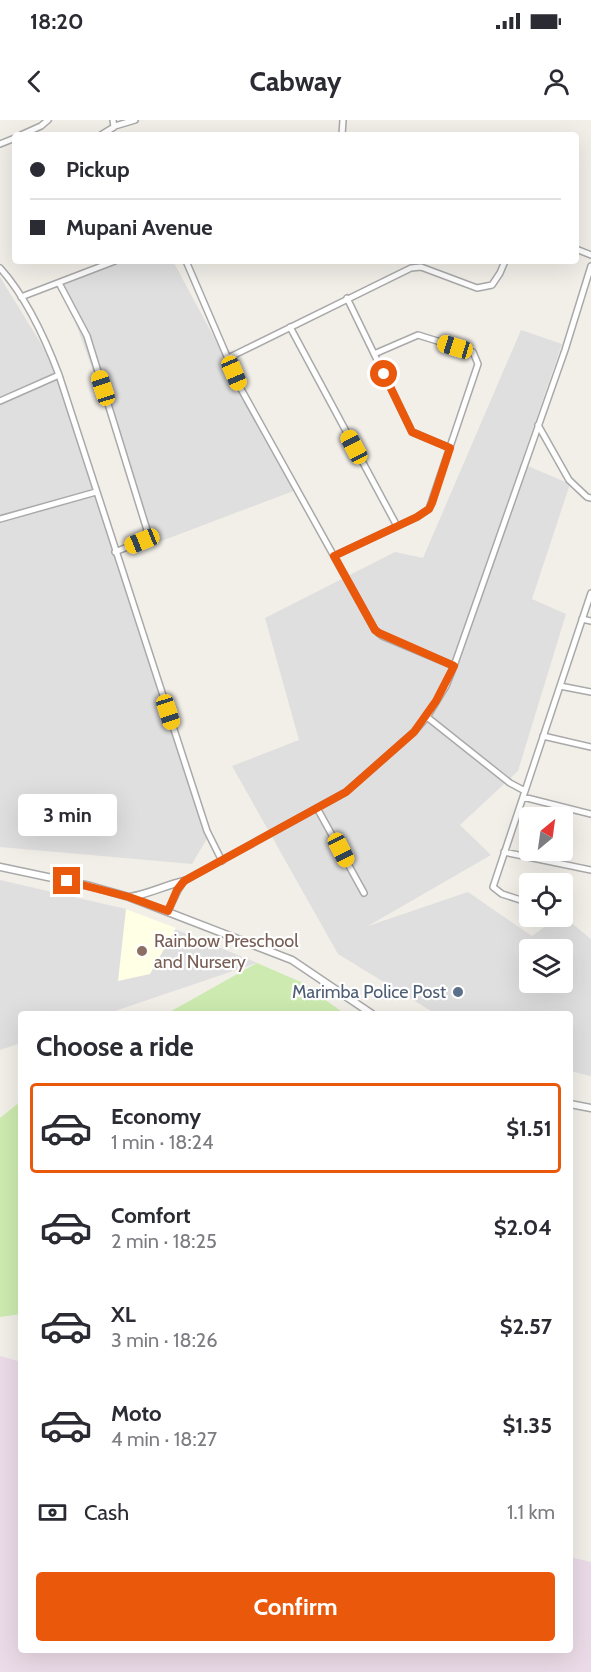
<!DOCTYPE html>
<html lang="en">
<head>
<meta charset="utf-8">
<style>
  :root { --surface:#fff; --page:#f2f2f3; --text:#2b2b33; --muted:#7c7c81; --line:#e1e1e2; --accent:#ea580c }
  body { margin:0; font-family:Cabin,sans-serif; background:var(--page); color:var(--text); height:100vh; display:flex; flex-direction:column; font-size:22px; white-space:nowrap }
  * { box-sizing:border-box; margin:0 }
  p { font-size:20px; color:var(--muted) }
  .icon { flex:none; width:33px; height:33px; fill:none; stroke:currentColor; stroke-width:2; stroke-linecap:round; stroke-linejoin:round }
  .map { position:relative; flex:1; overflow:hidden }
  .sheet { position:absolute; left:18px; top:891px; width:555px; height:642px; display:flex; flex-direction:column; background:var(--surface); border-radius:6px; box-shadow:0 6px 24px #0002 }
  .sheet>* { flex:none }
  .top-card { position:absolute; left:12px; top:12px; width:567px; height:132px; border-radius:6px; box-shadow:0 6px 24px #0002; display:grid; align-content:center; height:132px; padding:0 18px; background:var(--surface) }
  .needle { width:39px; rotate:29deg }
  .controls { position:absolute; left:519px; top:687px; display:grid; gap:12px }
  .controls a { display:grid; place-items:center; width:54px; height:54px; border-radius:6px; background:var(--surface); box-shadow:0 6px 24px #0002; font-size:30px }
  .end { position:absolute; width:27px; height:27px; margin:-14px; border:8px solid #ea580c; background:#fff; box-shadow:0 0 0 3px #fff }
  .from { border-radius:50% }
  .bubble { position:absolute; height:42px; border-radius:6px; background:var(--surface); box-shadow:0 6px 24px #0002; font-size:20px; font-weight:700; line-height:42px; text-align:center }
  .car { position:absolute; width:18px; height:36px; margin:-18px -9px; border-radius:8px; box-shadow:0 0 4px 2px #0007; background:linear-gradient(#f5c518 24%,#345 0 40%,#f5c518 0 76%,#345 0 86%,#f5c518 0) }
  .top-card b { display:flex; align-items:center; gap:21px; height:57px; font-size:22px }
  .top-card b+b { border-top:2px solid var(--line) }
  .top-card i { width:15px; height:15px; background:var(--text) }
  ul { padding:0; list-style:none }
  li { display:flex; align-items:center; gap:18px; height:90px; margin:0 12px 9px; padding:0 6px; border:3px solid transparent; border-radius:6px }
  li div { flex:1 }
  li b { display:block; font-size:22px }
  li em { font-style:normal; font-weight:700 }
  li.current { border-color:var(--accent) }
  li>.icon { width:54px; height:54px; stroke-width:1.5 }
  h2 { padding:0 18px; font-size:27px; line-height:72px }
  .pay { display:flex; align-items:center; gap:15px; height:66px; padding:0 18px; font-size:22px }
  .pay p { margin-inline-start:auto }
  .button { display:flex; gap:12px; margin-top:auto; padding:12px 18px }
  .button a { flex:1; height:69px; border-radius:6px; background:var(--accent); color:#fff; font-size:24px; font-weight:700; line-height:69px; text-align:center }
  .status { display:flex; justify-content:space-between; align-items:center; height:42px; padding:0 30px; background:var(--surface); direction:ltr }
  .status svg { height:16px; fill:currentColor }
  header { display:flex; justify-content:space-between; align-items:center; height:78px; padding:0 18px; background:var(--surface); font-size:27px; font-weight:700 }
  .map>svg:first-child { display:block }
  .residential { fill:#e0dfdf; fill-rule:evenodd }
  .industrial { fill:#ebdbe8 }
  .education { fill:#ffffe5 }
  .grass { fill:#cdebb0 }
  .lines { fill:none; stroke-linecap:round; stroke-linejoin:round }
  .minor-casing { stroke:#a9a9a9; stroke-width:8 }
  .tertiary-casing { stroke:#a9a9a9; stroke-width:9 }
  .minor { stroke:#fff; stroke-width:5 }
  .tertiary { stroke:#fff; stroke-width:6 }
  .route { stroke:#ea580c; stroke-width:8 }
  .education-dot { fill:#8d6e63; stroke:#fff; stroke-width:2 }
  .service-dot { fill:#5c6f8a; stroke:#fff; stroke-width:2 }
  .labels { text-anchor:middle; stroke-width:4.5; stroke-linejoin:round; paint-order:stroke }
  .education-label { font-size:18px; fill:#785e54; stroke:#fff; text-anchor:start }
  .service-label { font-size:18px; fill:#4e5e75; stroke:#fff; text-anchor:end }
</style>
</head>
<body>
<div class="status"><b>18:20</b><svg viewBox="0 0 49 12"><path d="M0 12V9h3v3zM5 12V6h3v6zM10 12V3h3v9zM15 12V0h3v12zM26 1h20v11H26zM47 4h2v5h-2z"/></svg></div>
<header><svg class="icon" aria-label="back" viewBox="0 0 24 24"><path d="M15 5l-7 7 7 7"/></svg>Cabway<svg class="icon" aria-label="person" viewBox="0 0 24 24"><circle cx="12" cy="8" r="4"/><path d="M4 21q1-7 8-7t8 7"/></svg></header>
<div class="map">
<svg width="591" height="1552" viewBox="0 0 591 1552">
  <rect width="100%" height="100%" fill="#f2efe9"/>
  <path class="residential" d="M121 141H173L296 370 156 423 62 166Z
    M0 157 56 248 208 717 192 744 0 727Z
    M521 210 562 224 521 343 570 364 532 479 566 494 518 651 460 705 491 735 368 806 468 772 532 816 558 797 563 796 591 819V956L570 951V894H436L338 834 232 646 299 620 265 498 395 432 423 438ZM530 830H562V862H530Z
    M0 760 126 789 257 843 106 894H21V923L0 930Z"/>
  <path class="industrial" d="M0 1236 21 1242V1530H570V1437L591 1442V1552H0Z"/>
  <path class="education" d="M126 789 176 808 150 854 118 861Z"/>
  <path class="grass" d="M257 843 301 862 345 894H166Z
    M21 981V1194L0 1197V998Z"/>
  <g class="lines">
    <g class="minor-casing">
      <path id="minor" d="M115 6 135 0
        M21 15 41 6 48 0
        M101 15 114 7 113 0
        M342 15 343 0
        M0 24 15 18
        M576 129 591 135
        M186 141 241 269 375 510 382 516 454 546
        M0 148C27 178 45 218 59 255L207 711 222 741
        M59 163 87 216 147 410 142 421 115 432
        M21 177 115 141
        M347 178 412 312 450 328
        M290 207 397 406
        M228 238 411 148 421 147 477 168 492 165 500 153 505 141
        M0 281 59 255
        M538 305 569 360 587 377 591 378
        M0 399 96 372
        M334 436 417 397 429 389 478 244 473 232 418 215 374 234
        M582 499 591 501
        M560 566 591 572
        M427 597 510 663 525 671
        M543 616 591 627
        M523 677 591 694
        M317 688 364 773
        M504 732 591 750
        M530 783 502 774 493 767 591 473
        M168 791 178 770 184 761 346 672 414 612 427 597 446 566 454 546 565 230 591 146"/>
    </g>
    <g class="tertiary-casing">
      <path id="tertiary" d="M0 747 90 766 129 777 292 840 372 894
        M130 777C149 774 166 765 184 761
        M570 984 591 988"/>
    </g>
    <use href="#minor" class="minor"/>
    <use href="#tertiary" class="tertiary"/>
  </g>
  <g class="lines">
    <path class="route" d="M67 761 129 777 168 791 177 770 184 761 346 672 414 612 436 581 454 546 379 513 375 510 334 436 417 397 429 389 432 383 450 328 412 312 384 254"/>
  </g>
  <circle class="education-dot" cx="142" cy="831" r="6"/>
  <circle class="service-dot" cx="458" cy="872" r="6"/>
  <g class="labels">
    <g class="education-label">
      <text x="154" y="827">Rainbow Preschool<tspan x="154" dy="21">and Nursery</tspan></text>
    </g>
    <g class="service-label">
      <text x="446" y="878">Marimba Police Post</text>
    </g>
  </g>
</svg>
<div class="controls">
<a><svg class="needle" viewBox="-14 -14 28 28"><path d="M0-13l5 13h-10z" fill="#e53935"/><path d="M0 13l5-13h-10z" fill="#7c7c81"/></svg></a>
<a><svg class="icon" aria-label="locate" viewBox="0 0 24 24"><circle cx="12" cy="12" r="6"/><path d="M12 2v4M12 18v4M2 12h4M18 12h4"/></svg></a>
<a><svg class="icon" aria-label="layers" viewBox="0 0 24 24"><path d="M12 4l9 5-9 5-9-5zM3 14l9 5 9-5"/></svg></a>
</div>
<i class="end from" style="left:384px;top:254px"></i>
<i class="end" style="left:67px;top:761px"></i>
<div class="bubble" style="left:18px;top:674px;width:99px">3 min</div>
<i class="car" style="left:455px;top:227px;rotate:287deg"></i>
<i class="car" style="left:234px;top:253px;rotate:157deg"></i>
<i class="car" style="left:103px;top:268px;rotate:342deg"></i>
<i class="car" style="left:354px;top:327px;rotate:332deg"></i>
<i class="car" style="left:142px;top:421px;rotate:248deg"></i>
<i class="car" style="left:168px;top:592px;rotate:162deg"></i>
<i class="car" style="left:341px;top:730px;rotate:153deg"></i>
<div class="top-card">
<b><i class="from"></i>Pickup</b>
<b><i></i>Mupani Avenue</b>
</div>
<section class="sheet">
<h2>Choose a ride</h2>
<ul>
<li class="current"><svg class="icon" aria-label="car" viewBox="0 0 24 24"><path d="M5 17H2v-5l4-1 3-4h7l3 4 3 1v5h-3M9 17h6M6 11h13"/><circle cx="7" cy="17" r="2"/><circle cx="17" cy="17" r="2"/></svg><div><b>Economy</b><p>1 min · 18:24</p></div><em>$1.51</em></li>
<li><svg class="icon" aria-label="car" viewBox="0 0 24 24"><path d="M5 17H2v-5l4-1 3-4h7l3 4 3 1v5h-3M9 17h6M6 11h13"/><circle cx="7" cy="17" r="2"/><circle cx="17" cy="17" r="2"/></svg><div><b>Comfort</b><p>2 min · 18:25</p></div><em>$2.04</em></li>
<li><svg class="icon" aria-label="car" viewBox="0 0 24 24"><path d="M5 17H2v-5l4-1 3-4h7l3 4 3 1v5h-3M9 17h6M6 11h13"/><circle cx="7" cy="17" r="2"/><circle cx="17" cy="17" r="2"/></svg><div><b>XL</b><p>3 min · 18:26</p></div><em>$2.57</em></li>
<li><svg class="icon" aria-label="car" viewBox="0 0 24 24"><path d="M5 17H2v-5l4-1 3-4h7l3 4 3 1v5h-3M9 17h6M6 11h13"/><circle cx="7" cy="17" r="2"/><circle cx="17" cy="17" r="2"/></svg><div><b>Moto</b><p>4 min · 18:27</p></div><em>$1.35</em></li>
</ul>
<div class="pay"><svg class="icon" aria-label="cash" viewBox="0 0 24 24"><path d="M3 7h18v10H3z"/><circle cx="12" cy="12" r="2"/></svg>Cash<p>1.1 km</p></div>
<div class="button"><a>Confirm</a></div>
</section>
</div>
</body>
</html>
